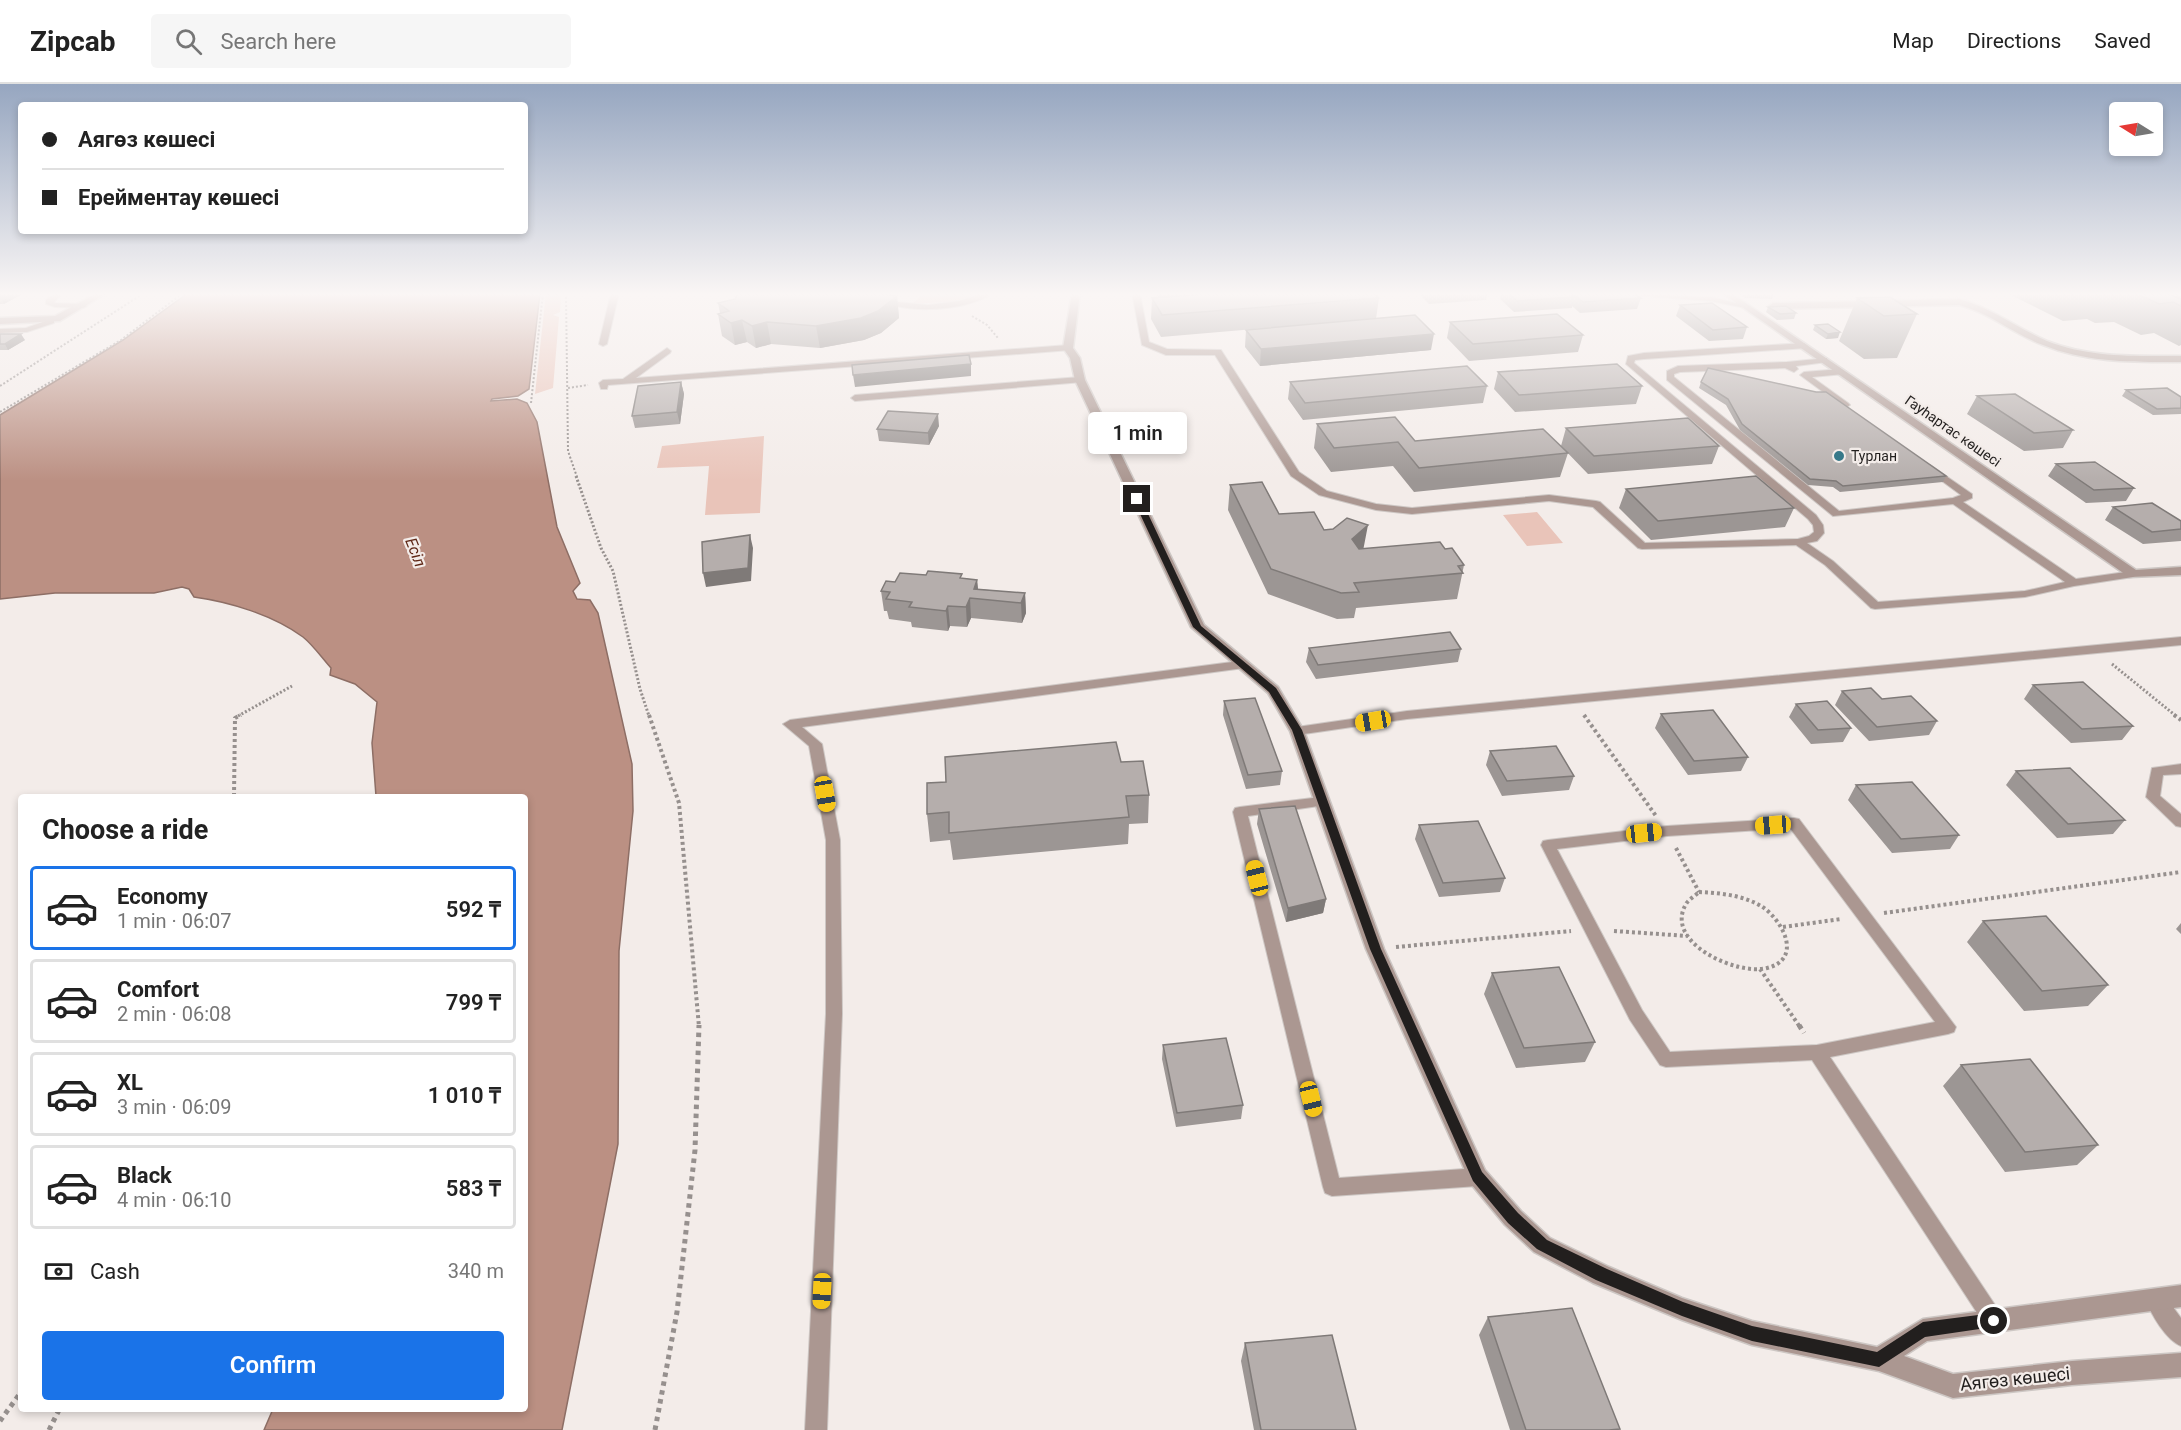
<!DOCTYPE html>
<html lang="en">
<head>
<meta charset="utf-8">
<style>
  :root { --surface:#fff; --page:#f6f6f6; --text:#222; --muted:#767676; --line:#e0e0e0; --accent:#1a73e8 }
  body { margin:0; font-family:Roboto,sans-serif; background:var(--page); color:var(--text); height:100vh; display:flex; flex-direction:column; font-size:22px; white-space:nowrap }
  * { box-sizing:border-box; margin:0 }
  p { font-size:20px; color:var(--muted) }
  .icon { flex:none; width:33px; height:33px; fill:none; stroke:currentColor; stroke-width:2; stroke-linecap:round; stroke-linejoin:round }
  .map { position:relative; flex:1; overflow:hidden }
  .drawer { position:absolute; left:18px; top:710px; width:510px; height:618px; display:flex; flex-direction:column; background:var(--surface); border-radius:6px; box-shadow:0 3px 9px #0003 }
  .drawer>* { flex:none }
  .guide { position:absolute; left:18px; top:18px; width:510px; height:132px; border-radius:6px; box-shadow:0 3px 9px #0003; display:grid; align-content:center; height:132px; padding:0 24px; background:var(--surface) }
  .needle { width:39px; rotate:281deg }
  .buttons { position:absolute; left:2109px; top:18px; display:grid; gap:12px }
  .buttons a { display:grid; place-items:center; width:54px; height:54px; border-radius:6px; background:var(--surface); box-shadow:0 3px 9px #0003; font-size:30px }
  .end { position:absolute; width:27px; height:27px; margin:-14px; border:8px solid #221f1e; background:#fff; box-shadow:0 0 0 3px #fff }
  .from { border-radius:50% }
  .bubble { position:absolute; height:42px; border-radius:6px; background:var(--surface); box-shadow:0 3px 9px #0003; font-size:20px; font-weight:600; line-height:42px; text-align:center }
  .car { position:absolute; width:18px; height:36px; margin:-18px -9px; border-radius:8px; box-shadow:0 0 4px 2px #0007; background:linear-gradient(#f5c518 24%,#345 0 40%,#f5c518 0 76%,#345 0 86%,#f5c518 0) }
  .guide b { display:flex; align-items:center; gap:21px; height:57px; font-size:22px }
  .guide b+b { border-top:2px solid var(--line) }
  .guide i { width:15px; height:15px; background:var(--text) }
  ul { padding:0; list-style:none }
  li { display:flex; align-items:center; gap:18px; height:84px; margin:0 12px 9px; padding:0 12px; border:3px solid var(--line); border-radius:6px }
  li div { flex:1 }
  li b { display:block; font-size:22px }
  li em { font-style:normal; font-weight:600 }
  li.selected { border-color:var(--accent) }
  li>.icon { width:54px; height:54px; stroke-width:1.5 }
  h2 { padding:0 24px; font-size:27px; line-height:72px }
  .pay { display:flex; align-items:center; gap:15px; height:66px; padding:0 24px; font-size:22px }
  .pay p { margin-inline-start:auto }
  .button { display:flex; gap:12px; margin-top:auto; padding:12px 24px }
  .button a { flex:1; height:69px; border-radius:6px; background:var(--accent); color:#fff; font-size:24px; font-weight:600; line-height:69px; text-align:center }
  header { display:flex; align-items:center; gap:36px; box-sizing:border-box; height:84px; padding:0 30px; background:var(--surface); border-bottom:2px solid var(--line) }
  header strong { font-size:28px }
  nav { display:flex; gap:33px; margin-inline-start:auto; font-size:21px }
  .search { width:420px; height:54px; background:var(--page); display:flex; align-items:center; gap:15px; box-sizing:border-box; padding:0 21px; border-radius:6px; color:var(--muted); font-size:22px }
  .map>svg:first-child { display:block }
  .green { fill:#e9c4b9 }
  .water { fill:#bb9083; stroke:#8d6e65; stroke-width:1.5 }
  .lines { fill:none; stroke-linecap:round; stroke-linejoin:round }
  .service-casing { stroke:#cdc7c4; stroke-width:2 }
  .minor-casing { stroke:#cdc7c4; stroke-width:3 }
  .path-far3 { stroke:#96908e; stroke-width:2; stroke-dasharray:2 2; stroke-linecap:butt }
  .path-far2 { stroke:#96908e; stroke-width:3; stroke-dasharray:2 2; stroke-linecap:butt }
  .path-far1 { stroke:#96908e; stroke-width:4; stroke-dasharray:3 3; stroke-linecap:butt }
  .path { stroke:#96908e; stroke-width:5; stroke-dasharray:4.5 4.5; stroke-linecap:butt }
  .service { fill:#ab9791; fill-rule:evenodd }
  .minor { fill:#ab9791; fill-rule:evenodd }
  .wall { fill:#9c9694 }
  .shaded-wall { fill:#7f7a78 }
  .building { fill:#b5aeac; stroke:#7f7a78; stroke-width:1.5 }
  .route { fill:#221f1e }
  .poi-dot { fill:#367889; stroke:#f3ece9; stroke-width:2 }
  .labels { text-anchor:middle; stroke-width:4.5; stroke-linejoin:round; paint-order:stroke }
  .far-street-label { font-size:14px; fill:#221f1e; stroke:#f3ece9 }
  .far-poi-label { font-size:14px; fill:#221f1e; stroke:#f3ece9; text-anchor:start }
  .water-label { font-size:16px; font-style:italic; fill:#5e2615; stroke:#f3ece9 }
  .near-street-label { font-size:18px; fill:#221f1e; stroke:#f3ece9 }
</style>
</head>
<body>
<header>
<strong>Zipcab</strong>
<div class="search"><svg class="icon" aria-label="search" viewBox="0 0 24 24"><circle cx="10" cy="10" r="6"/><path d="M15 15l6 6"/></svg>Search here</div>
<nav><a>Map</a><a>Directions</a><a>Saved</a></nav>
</header>
<div class="map">
<svg width="2181" height="1346" viewBox="0 0 2181 1346">
  <rect width="100%" height="100%" fill="#f3ece9"/>
  <path class="green" d="M546 209H561L560 228 553 231 559 233 553 304 535 310Z
    M949 209H982L961 217 912 220 922 211Z
    M764 352 760 429 705 431 709 382 657 384 662 362Z
    M1537 428 1563 459 1527 462 1503 431Z"/>
  <path class="water" d="M188 209H540L529 305 518 312 492 315 491 317 517 315 527 319 537 338 557 443 580 499 573 507 577 515 590 516 598 529 632 680 633 727 619 867 618 1060 562 1346H264L273 1325 525 1324V712H376L372 659 377 618 355 600 330 591 331 584C322 574 313 561 303 553 273 531 230 518 194 513L189 505 182 503 154 509H55L0 515V331L123 256Z"/>
  <g class="lines">
    <g class="service-casing">
      <path id="service" d="M55 209H63L54 218 56 219 83 220 87 222 83 224 55 223 46 220V216Z
        M611 209H619L607 260 603 262 599 260Z
        M864 209H873L898 218 928 221 959 217 983 209H993C963 230 893 231 864 209Z
        M1132 209H1140L1149 258 1167 265 1221 266 1299 388 1327 407 1376 420 1412 424 1549 411 1596 417 1600 418 1645 459 1798 455 1809 452 1814 448 1813 441 1808 435 1626 280 1628 272 1644 269 1804 259 1808 262 1807 264 1644 275 1635 276 1634 279 1816 431 1823 441 1824 449 1817 457 1807 459 1833 477 1878 518 2025 507 2065 498 1953 420 1833 432 1667 296V287L1678 282 1787 278 1827 274V278L1796 282 1798 285 1794 288 1785 284 1680 288 1674 290V293L1839 427 1953 414 1961 411 1927 386 1925 384 1930 381 1972 410V414L1963 418 2076 495 2133 487 2139 490 2133 493 2074 502 2025 513 1875 525 1871 524 1825 481 1796 461 1642 465 1638 464 1593 423 1549 417 1412 430 1376 426 1319 411 1291 392 1215 271H1166L1142 261Z
        M1628 209 1711 213 1749 222 1745 224 1711 217 1632 211Z
        M51 235H54V239L27 248 0 249V245L26 244Z
        M1068 261 1072 264 1071 266 608 301 607 305H601L599 299 603 296 623 295 667 264 671 267 670 269 636 294Z
        M1841 285 1845 288 1844 290 1812 293 1848 319 1850 321 1845 324 1800 291 1804 288Z
        M1080 293 1084 296 1083 298 855 317 851 314 855 311Z
        M2181 553V561L1407 635 1297 651 1290 647 1297 643 1407 627Z
        M1240 577 1246 581 1244 584 802 643 822 660 840 756 842 930 827 1346H805L826 930V756L809 662 783 640 790 636Z
        M2181 680V690L2163 691 2160 712 2181 730V743L2176 742 2146 713 2152 684Z
        M1321 713 1328 718 1326 721 1248 732 1339 1094 1478 1084 1485 1087 1487 1093 1485 1099 1478 1102 1332 1112 1325 1109 1323 1103 1233 728 1235 724 1240 723Z
        M1794 734 1799 735 1956 943 1954 948 1948 950 1830 973 2001 1230 2004 1237 2001 1244 1994 1247 1987 1244 1812 976 1666 983 1660 981 1630 936 1541 761 1543 757 1548 756 1667 742ZM1790 744 1935 938 1817 961 1670 968 1642 926 1557 765 1667 752Z
        M2155 1205 2162 1208 2181 1234V1262C2166 1256 2151 1230 2145 1215L2148 1208Z"/>
    </g>
    <g class="minor-casing">
      <path id="minor" d="M97 209H107L60 237 0 240V234L55 232Z
        M1072 209H1080L1073 264 1080 274 1085 296 1204 541 1278 603 1304 647 1384 865 1485 1086 1521 1127 1550 1154 1609 1183 1682 1214 1752 1237 1877 1263 1923 1235 2181 1201V1223L1927 1257 1904 1272 1953 1290 2072 1277 2181 1269V1293L2072 1301 1953 1314 1879 1287 1752 1261 1682 1236 1593 1199 1534 1168 1505 1141 1471 1100 1366 865 1290 647 1268 609 1191 543 1075 296 1070 274 1063 264Z
        M1722 209H1731L2136 486 2181 483V491L2129 493Z
        M2123 209 2181 212V218L2127 212Z
        M1959 215C1992 224 2017 244 2047 257 2090 274 2136 272 2181 272V278C2134 278 2087 279 2043 261 2013 250 1990 229 1959 221L1773 225 1769 222 1773 219Z"/>
    </g>
    <path class="path-far3" d="M566 209 568 367 577 393
      M972 232 987 241 998 254
      M0 302 144 209
      M568 304 588 301
      M531 319 543 209
      M0 328 121 256 183 209"/>
    <path class="path-far2" d="M576 392 601 464 613 487 640 605 649 632
      M2112 580 2176 632
      M238 632 292 602"/>
    <path class="path-far1" d="M649 631 679 719 699 943
      M1584 631 1656 732
      M2174 631 2181 636
      M234 712 235 634 241 631
      M1676 764 1699 808
      M1699 808C1720 809 1742 811 1761 822 1782 835 1804 875 1767 884 1738 892 1663 859 1686 820 1688 816 1695 812 1699 808Z
      M1884 829 2181 788
      M1783 843 1841 835
      M1614 847 1688 852
      M1396 863 1571 847
      M1760 885 1800 943"/>
    <path class="path" d="M1799 941 1804 949
      M0 1337 21 1308
      M49 1346 60 1324
      M655 1346 677 1228 695 1066 699 941"/>
    <use href="#service" class="service"/>
    <use href="#minor" class="minor"/>
  </g>
  <path class="wall" d="M0 209H24L4 220H0Z
    M1156 209H1204V210L1379 214 1376 235 1431 266 1260 282 1245 263 1246 246 1338 238 1161 253 1151 235 1152 214 1177 212 1158 213Z
    M1418 209H1488L1486 216 1429 220Z
    M1501 209H1633L1641 214 1637 225 1580 229 1572 222V224L1514 228 1500 215Z
    M1739 209H1774L1772 215 1745 214Z
    M2007 209H2167L2181 215V261L2179 262 2154 249 2141 251 2114 238 2095 239 2087 235 2063 237Z
    M897 212 899 234 881 249 864 256 820 264 771 260 756 264 747 258 735 261 722 252 718 230 720 229 718 219 735 215Z
    M1857 214 1917 230 1897 274 1864 275 1839 257Z
    M1680 221 1747 243 1743 255 1709 257 1676 232Z
    M1768 223 1796 229 1794 235 1777 236 1766 228Z
    M1450 238 1583 251 1578 268 1469 277 1447 254Z
    M1815 241 1838 254 1826 255 1813 246Z
    M0 250 25 256 8 266H0Z
    M1498 288 1642 302 1636 320 1515 328 1494 305Z
    M681 298 684 310 680 340 635 344 632 332Z
    M1290 298 1487 302 1483 319 1303 336 1288 315Z
    M1701 298 1946 392 1943 398 1840 408 1833 403 1808 401 1740 346 1726 321 1699 304Z
    M2126 306 2181 313V330L2153 331 2122 312Z
    M1977 312 2073 346 2063 364 2024 367 1967 330Z
    M1317 340 1415 357 1568 369 1560 393 1414 408 1393 382 1331 388 1314 364Z
    M939 342 929 361 879 357 877 345Z
    M1566 344 1719 362 1712 380 1588 390 1561 362Z
    M2056 380 2134 404 2126 417 2086 419 2048 392Z
    M1230 401 1279 430 1324 446 1363 465H1445L1464 481 1457 515 1356 524 1354 534 1337 535 1268 510 1228 426Z
    M1626 405 1794 424 1785 443 1651 456 1619 424Z
    M2113 423 2181 437V457L2143 460 2105 436Z
    M962 494 977 496 978 505 1025 509 1026 529 1022 539 971 534 967 543 950 542 948 547 912 543 911 538 889 535 887 527H884L881 507 895 498Z
    M1309 564 1461 565 1458 578 1316 595 1306 578Z
    M2033 601 2133 642 2122 656 2071 659 2024 615Z
    M1842 607 1882 615 1937 637 1929 651 1869 657 1835 621Z
    M1224 617 1282 687 1280 701 1246 705 1223 631Z
    M1796 620 1851 644 1843 658 1811 660 1789 633Z
    M1661 630 1748 673 1741 687 1688 691 1655 644Z
    M1490 667 1574 692 1569 706 1502 712 1486 681Z
    M1121 678 1149 711 1148 739 1129 740 1128 760 953 776 950 756 930 758 927 730 946 698Z
    M2016 687 2125 736 2113 750 2057 754 2006 701Z
    M1856 701 1959 751 1950 765 1892 769 1848 716Z
    M1259 725 1326 815 1323 829 1286 838 1257 740Z
    M1419 741 1505 794 1500 808 1439 813 1415 755Z
    M1983 837 2108 901 2088 922 2024 927 1967 858Z
    M2181 839V850L2176 845Z
    M1492 889 1595 958 1585 978 1516 984 1484 910Z
    M1163 961 1243 1021 1241 1035 1176 1043 1162 975Z
    M1961 981 2098 1061 2077 1081 2005 1088 1943 1002Z
    M1488 1233 1620 1345 1619 1346H1510L1479 1251Z
    M1245 1259 1356 1346H1254L1241 1277Z"/>
  <path class="shaded-wall" d="M0 209H24L4 220 0 213Z
    M897 212 899 234 881 249 864 256 820 264 816 242Z
    M742 236 747 258 735 261 731 239Z
    M767 238 771 260 756 264 752 242Z
    M1840 248 1838 254 1826 255 1828 250Z
    M21 250 25 256 8 266 5 260Z
    M1434 250 1431 266 1260 282 1261 265Z
    M971 280V292L855 303 853 291Z
    M681 298 684 310 680 340 677 328Z
    M938 330 939 342 929 361 928 349Z
    M1368 441 1363 467 1348 480 1352 455Z
    M750 451 753 464 751 497 706 503 703 489Z
    M977 496 979 515 974 505Z
    M1025 509 1026 529 1022 539 1021 519Z
    M970 514 971 534 967 543 966 523Z
    M948 522 950 542 948 547 946 527Z
    M1326 815 1323 829 1286 838 1288 824Z"/>
  <path class="building" d="M738 209H879L897 212 878 227 861 234 816 242 767 238 752 242 742 236 731 239 718 230 729 227 718 219 735 215Z
    M1218 209H1374L1379 214 1162 231 1152 214Z
    M1508 209H1569L1575 213 1517 217Z
    M1572 209H1633L1641 214 1583 218Z
    M2135 209H2167L2181 215V222L2173 218 2159 220Z
    M1890 213 1917 230 1884 232 1857 214Z
    M1712 219 1747 243 1713 246 1680 221Z
    M1786 222 1796 229 1780 230 1768 223Z
    M1557 230 1583 251 1473 260 1450 238Z
    M1415 231 1434 250 1261 265 1246 246Z
    M1828 240 1840 248 1828 250 1815 241Z
    M0 250H21L5 260H0Z
    M969 271 971 280 853 291 852 281Z
    M1617 280 1642 302 1519 311 1498 288Z
    M1467 282 1487 302 1305 319 1290 298Z
    M1708 284 1816 308H1826L1946 392 1843 402 1836 397 1810 395 1742 340 1728 315 1701 298Z
    M681 298 677 328 632 332 638 302Z
    M2167 304 2181 313V324L2157 325 2126 306Z
    M2015 310 2073 346 2034 349 1977 312Z
    M888 327 938 330 928 349 877 345Z
    M1395 333 1415 357 1543 345 1568 369 1419 384 1398 358 1334 364 1317 340Z
    M1688 334 1719 362 1594 372 1566 344Z
    M2095 378 2134 404 2094 406 2056 380Z
    M1756 392 1794 424 1658 437 1626 405Z
    M1262 398 1279 430 1314 428 1324 446 1333 445 1347 434 1368 441 1352 455 1359 465 1440 458 1445 465 1452 464 1464 481 1458 482 1463 489 1354 499 1359 508 1341 509 1271 485 1230 401Z
    M2152 419 2181 437V445L2152 448 2113 423Z
    M750 451 748 484 703 489 702 458Z
    M928 487 962 490 960 494 977 496 974 505 1025 509 1021 519 970 514 966 523 948 522 946 527 909 523 912 518 886 515 890 508 881 507 886 497 895 498 900 489 926 491Z
    M1450 548 1461 565 1318 581 1309 564Z
    M2083 598 2133 642 2082 645 2033 601Z
    M1871 604 1882 615 1911 612 1937 637 1877 643 1842 607Z
    M1255 614 1282 687 1248 691 1224 617Z
    M1827 617 1851 644 1818 646 1796 620Z
    M1713 626 1748 673 1694 677 1661 630Z
    M1116 658 1121 678 1143 677 1149 711 1126 712 1129 733 949 749V728L927 730V699L946 698 945 673Z
    M1556 662 1574 692 1507 697 1490 667Z
    M2070 684 2125 736 2068 740 2016 687Z
    M1912 698 1959 751 1901 755 1856 701Z
    M1295 722 1326 815 1288 824 1259 725Z
    M1478 737 1505 794 1443 799 1419 741Z
    M2046 832 2108 901 2042 907 1983 837Z
    M1559 883 1595 958 1524 964 1492 889Z
    M1226 954 1243 1021 1177 1029 1163 961Z
    M2030 975 2098 1061 2025 1068 1961 981Z
    M1572 1224 1620 1345 1609 1346H1526L1488 1233Z
    M1332 1251 1356 1346H1261L1245 1259Z"/>
  <linearGradient id="sky" x2="0" y2="1"><stop stop-color="#96a6c0"/><stop offset="0.53" stop-color="#faf6f5"/><stop offset="1" stop-color="#faf6f5" stop-opacity="0"/></linearGradient>
  <rect width="2181" height="397" fill="url(#sky)"/>
  <path class="route" d="M1137 412 1141 415 1201 542 1276 604 1302 646 1381 865 1482 1088 1518 1129 1547 1156 1607 1185 1683 1218 1752 1242 1877 1268 1923 1238 1994 1229 2000 1232 2002 1237 2000 1242 1925 1253 1879 1283 1752 1257 1682 1232 1596 1196 1537 1165 1508 1139 1473 1097 1370 865 1292 646 1269 608 1193 543 1133 415Z"/>
  <circle class="poi-dot" cx="1839" cy="372" r="6"/>
  <g class="labels">
    <g class="far-street-label">
      <text transform="translate(1953 347) rotate(35)" y="5">Гауhартас көшесі</text>
    </g>
    <g class="far-poi-label">
      <text x="1851" y="377">Турлан</text>
    </g>
    <g class="water-label">
      <text transform="translate(416 468) rotate(68)" y="6">Есіл</text>
    </g>
    <g class="near-street-label">
      <text transform="translate(2015 1295) rotate(-6)" y="6">Аягөз көшесі</text>
    </g>
  </g>
</svg>
<div class="buttons">
<a><svg class="needle" viewBox="-14 -14 28 28"><path d="M0-13l5 13h-10z" fill="#e53935"/><path d="M0 13l5-13h-10z" fill="#767676"/></svg></a>
</div>
<i class="end from" style="left:1994px;top:1237px"></i>
<i class="end" style="left:1137px;top:415px"></i>
<div class="bubble" style="left:1088px;top:328px;width:99px">1 min</div>
<i class="car" style="left:1373px;top:637px;rotate:260deg"></i>
<i class="car" style="left:825px;top:710px;rotate:170deg"></i>
<i class="car" style="left:1773px;top:741px;rotate:266deg"></i>
<i class="car" style="left:1644px;top:749px;rotate:84deg"></i>
<i class="car" style="left:1257px;top:794px;rotate:346deg"></i>
<i class="car" style="left:1311px;top:1015px;rotate:166deg"></i>
<i class="car" style="left:822px;top:1207px;rotate:183deg"></i>
<div class="guide">
<b><i class="from"></i>Аягөз көшесі</b>
<b><i></i>Ерейментау көшесі</b>
</div>
<section class="drawer">
<h2>Choose a ride</h2>
<ul>
<li class="selected"><svg class="icon" aria-label="car" viewBox="0 0 24 24"><path d="M5 17H2v-5l4-1 3-4h7l3 4 3 1v5h-3M9 17h6M6 11h13"/><circle cx="7" cy="17" r="2"/><circle cx="17" cy="17" r="2"/></svg><div><b>Economy</b><p>1 min · 06:07</p></div><em>592 ₸</em></li>
<li><svg class="icon" aria-label="car" viewBox="0 0 24 24"><path d="M5 17H2v-5l4-1 3-4h7l3 4 3 1v5h-3M9 17h6M6 11h13"/><circle cx="7" cy="17" r="2"/><circle cx="17" cy="17" r="2"/></svg><div><b>Comfort</b><p>2 min · 06:08</p></div><em>799 ₸</em></li>
<li><svg class="icon" aria-label="car" viewBox="0 0 24 24"><path d="M5 17H2v-5l4-1 3-4h7l3 4 3 1v5h-3M9 17h6M6 11h13"/><circle cx="7" cy="17" r="2"/><circle cx="17" cy="17" r="2"/></svg><div><b>XL</b><p>3 min · 06:09</p></div><em>1 010 ₸</em></li>
<li><svg class="icon" aria-label="car" viewBox="0 0 24 24"><path d="M5 17H2v-5l4-1 3-4h7l3 4 3 1v5h-3M9 17h6M6 11h13"/><circle cx="7" cy="17" r="2"/><circle cx="17" cy="17" r="2"/></svg><div><b>Black</b><p>4 min · 06:10</p></div><em>583 ₸</em></li>
</ul>
<div class="pay"><svg class="icon" aria-label="cash" viewBox="0 0 24 24"><path d="M3 7h18v10H3z"/><circle cx="12" cy="12" r="2"/></svg>Cash<p>340 m</p></div>
<div class="button"><a>Confirm</a></div>
</section>
</div>
</body>
</html>
